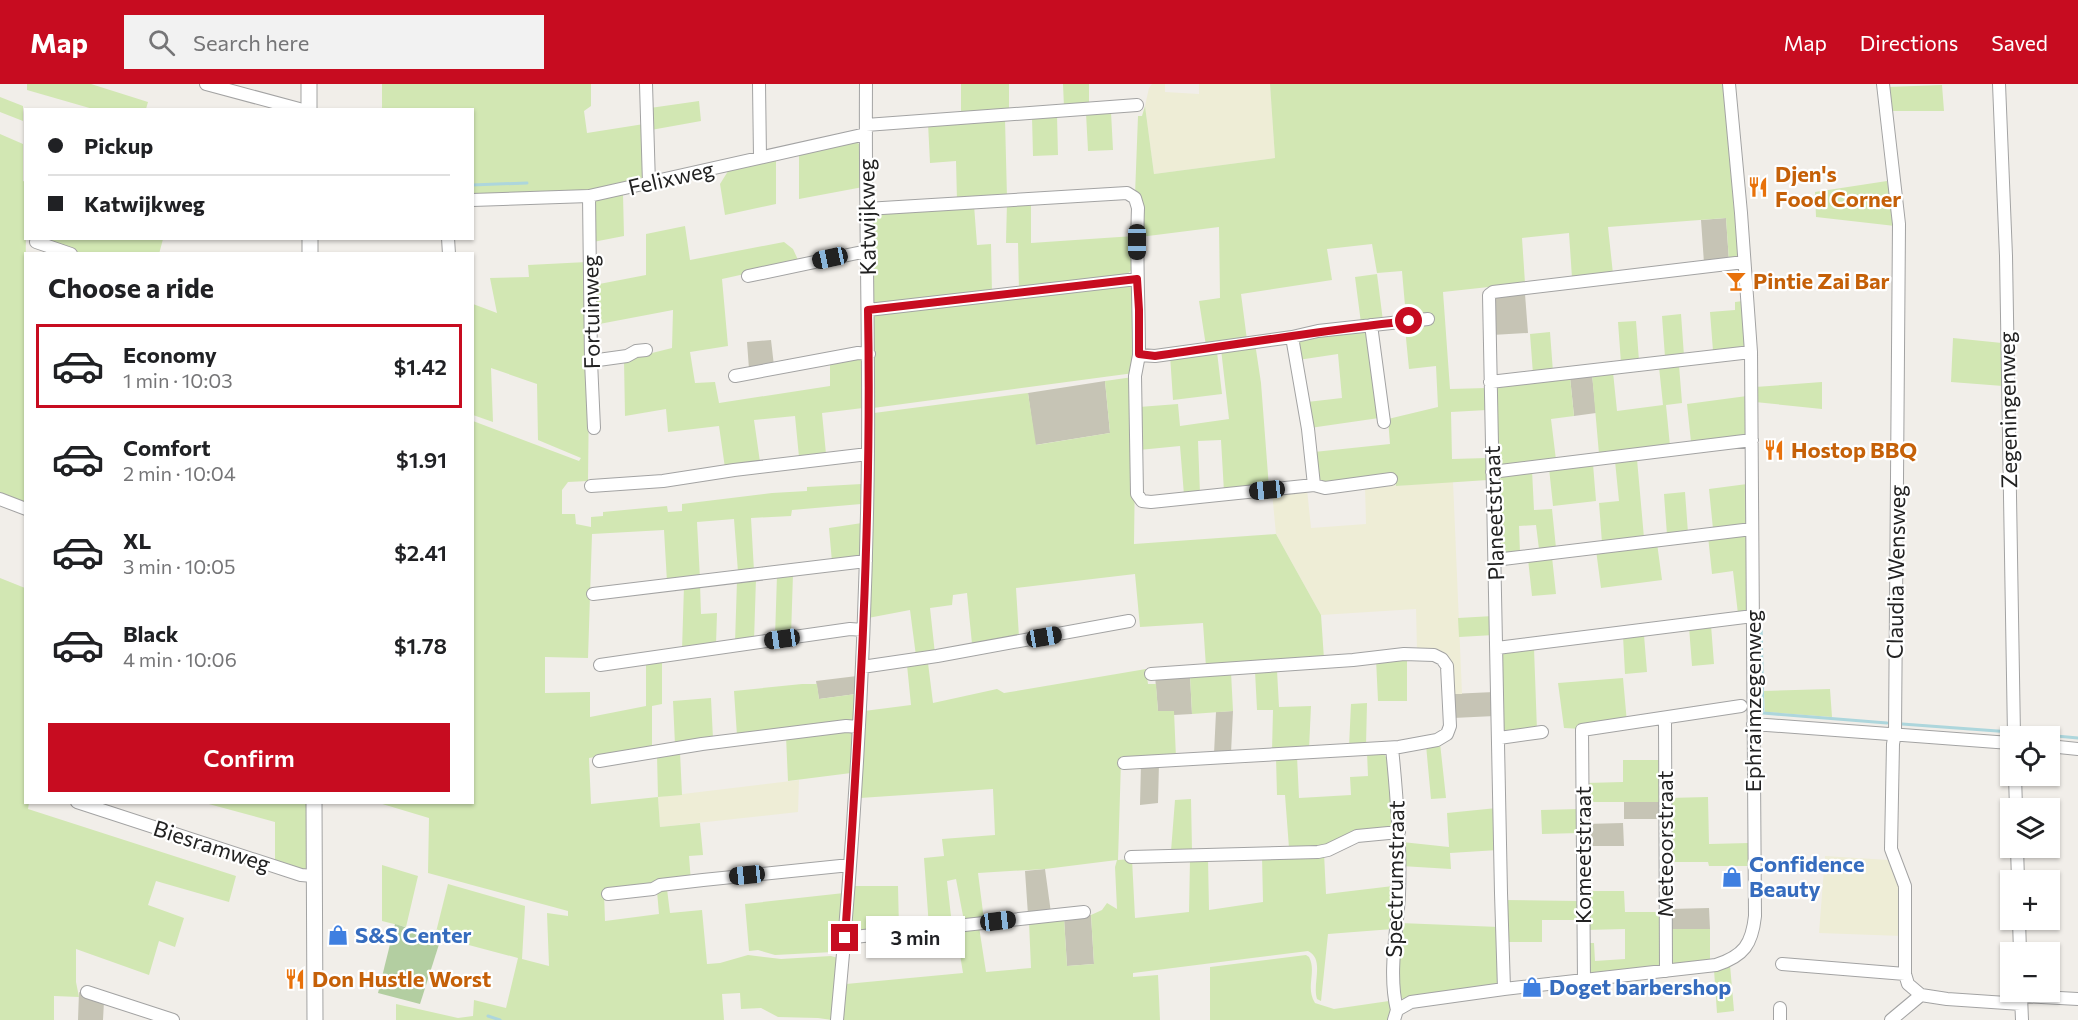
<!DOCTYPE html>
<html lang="en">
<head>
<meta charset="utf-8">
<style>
  :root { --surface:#fff; --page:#f2f2f2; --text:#202124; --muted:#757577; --line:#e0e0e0; --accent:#c70c20 }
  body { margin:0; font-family:Commissioner,sans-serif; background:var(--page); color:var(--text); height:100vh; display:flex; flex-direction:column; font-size:22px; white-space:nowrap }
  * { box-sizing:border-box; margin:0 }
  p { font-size:20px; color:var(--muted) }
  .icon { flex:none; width:33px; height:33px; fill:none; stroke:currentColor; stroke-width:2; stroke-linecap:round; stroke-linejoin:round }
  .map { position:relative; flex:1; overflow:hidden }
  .details { position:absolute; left:24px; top:168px; width:450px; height:552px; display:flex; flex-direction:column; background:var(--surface); border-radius:0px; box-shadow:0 2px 4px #0004 }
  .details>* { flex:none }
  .top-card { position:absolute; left:24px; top:24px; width:450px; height:132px; border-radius:0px; box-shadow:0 2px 4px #0004; display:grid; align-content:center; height:132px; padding:0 24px; background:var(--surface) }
  .buttons { position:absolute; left:2000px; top:642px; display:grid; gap:12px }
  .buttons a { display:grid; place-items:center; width:60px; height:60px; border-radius:0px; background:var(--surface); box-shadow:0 2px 4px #0004; font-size:30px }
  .end { position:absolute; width:27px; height:27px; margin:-14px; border:8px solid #c70c20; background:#fff; box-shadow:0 0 0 3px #fff }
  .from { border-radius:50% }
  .bubble { position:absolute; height:42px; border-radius:0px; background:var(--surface); box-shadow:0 2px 4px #0004; font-size:20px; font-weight:600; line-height:42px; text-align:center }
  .car { position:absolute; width:18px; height:36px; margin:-18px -9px; border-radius:8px; box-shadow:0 0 4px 2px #0007; background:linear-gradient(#222 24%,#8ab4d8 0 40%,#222 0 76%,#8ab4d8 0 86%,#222 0) }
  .top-card b { display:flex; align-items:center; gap:21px; height:57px; font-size:22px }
  .top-card b+b { border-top:2px solid var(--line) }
  .top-card i { width:15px; height:15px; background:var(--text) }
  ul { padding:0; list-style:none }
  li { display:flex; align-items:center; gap:18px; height:84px; margin:0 12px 9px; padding:0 12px; border:3px solid transparent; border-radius:0px }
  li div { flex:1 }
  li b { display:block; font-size:22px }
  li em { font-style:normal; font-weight:600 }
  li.current { border-color:var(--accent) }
  li>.icon { width:54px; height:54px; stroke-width:1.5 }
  h2 { padding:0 24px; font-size:27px; line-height:72px }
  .primary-button { display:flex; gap:12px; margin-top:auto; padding:12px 24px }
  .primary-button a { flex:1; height:69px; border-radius:0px; background:var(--accent); color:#fff; font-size:24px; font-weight:600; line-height:69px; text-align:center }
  header { display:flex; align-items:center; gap:36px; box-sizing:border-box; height:84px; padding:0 30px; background:var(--accent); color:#fff }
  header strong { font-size:28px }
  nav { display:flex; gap:33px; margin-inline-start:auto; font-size:21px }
  .search { width:420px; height:54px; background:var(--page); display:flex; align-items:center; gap:15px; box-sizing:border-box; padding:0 21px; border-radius:0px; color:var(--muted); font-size:22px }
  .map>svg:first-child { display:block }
  .construction { fill:#c6c4b5 }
  .farmland { fill:#eeedd6 }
  .grass { fill:#d2e7b3 }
  .forest { fill:#b3cea1 }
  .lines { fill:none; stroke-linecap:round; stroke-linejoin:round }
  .stream { stroke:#add6dc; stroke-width:3 }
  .minor-casing { stroke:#a3a3a3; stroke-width:14 }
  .tertiary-casing { stroke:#a3a3a3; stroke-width:17 }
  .minor { stroke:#fff; stroke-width:12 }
  .tertiary { stroke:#fff; stroke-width:15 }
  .route { stroke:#c70c20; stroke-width:8 }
  .labels { text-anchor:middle; stroke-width:4.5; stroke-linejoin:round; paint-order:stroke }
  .food-label { font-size:22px; font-weight:bold; fill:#c56008; stroke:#fff; text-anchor:start }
  .street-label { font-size:22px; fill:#222; stroke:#fff }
  .shop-label { font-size:22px; font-weight:bold; fill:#366cbe; stroke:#fff; text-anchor:start }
</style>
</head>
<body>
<header>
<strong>Map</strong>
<div class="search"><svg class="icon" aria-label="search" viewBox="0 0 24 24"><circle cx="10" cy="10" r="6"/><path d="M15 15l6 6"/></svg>Search here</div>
<nav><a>Map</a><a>Directions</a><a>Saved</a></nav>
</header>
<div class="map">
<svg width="2078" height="936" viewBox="0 0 2078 936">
  <rect width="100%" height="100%" fill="#f1eee9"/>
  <path class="construction" d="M1726 134 1729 177 1704 179 1701 136Z
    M1525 210 1528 249 1492 251 1495 213Z
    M771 256 774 282 749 285 747 258Z
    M1592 290 1596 329 1574 332 1570 293Z
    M1105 297 1110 349 1035 361 1028 309Z
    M1190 591 1192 630 1174 631V627H1158L1155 592Z
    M857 592 856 610 819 615 816 597Z
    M1494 608 1495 632 1453 634 1451 610Z
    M1233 627 1231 669 1214 670 1216 628Z
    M1159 679 1158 719 1140 721 1141 680Z
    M1624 718H1661V735H1624Z
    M1623 739 1624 762H1587L1586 740Z
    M1045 785 1051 829 1028 831 1025 787Z
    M1709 824 1710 845H1669V825Z
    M1091 831 1094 880 1067 882 1064 834Z
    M79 908 104 917 103 936H78Z"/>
  <path class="farmland" d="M1152 0H1165V8L1199 10V0H1270L1275 74 1154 90 1145 22 1149 4Z
    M1395 397 1396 402 1453 397 1462 610H1451V581L1417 567 1416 525 1321 531 1276 450 1272 408 1307 405 1311 444 1366 440 1365 402Z
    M799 696 798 728 660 743 658 713Z
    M1825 772 1889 776 1902 802V852L1819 849Z"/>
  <path class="grass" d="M27 0H91L148 18 146 25H93L27 6Z
    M382 0H591V22L584 27 587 49 644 40 645 93 593 108 473 113 472 26H382Z
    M961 0H1009V27L961 31Z
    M1063 0H1089V21L1064 23Z
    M1270 0H1724L1738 173 1729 177 1726 134 1608 143 1613 190 1572 194 1569 149 1522 154 1525 199 1443 208 1450 305 1486 304 1487 326 1451 328 1452 375 1487 374 1488 396 1396 402 1395 392 1326 402 1317 398 1314 368 1390 360 1388 335 1438 323 1436 282 1409 285 1405 244 1432 241 1431 231 1406 233 1402 187 1377 189 1372 160 1327 165 1332 196 1241 210 1247 256 1206 262 1199 217 1220 214 1219 143 1140 153 1135 111 1138 32H1142L1145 22 1154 90 1275 74Z
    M1942 1 1944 27H1889L1887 3Z
    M0 13 23 22V37L0 28Z
    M699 17 701 37 651 46 650 24Z
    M1111 28 1113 66 1088 67 1086 29Z
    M1057 31 1058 71 1033 72 1032 33Z
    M1005 35 1007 114 957 117 956 77 930 79 928 39Z
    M0 50 23 60V97L26 98 25 420 0 411Z
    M855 57 860 61 863 103 799 115V68Z
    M776 73V120L725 131 720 100 730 84Z
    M1887 97 1895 142 1816 133 1815 108Z
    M623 110 624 152 593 158V117Z
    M1031 117V159L1134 152 1132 185 1126 192 1019 207 1018 159H1006L1007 118Z
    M974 121 977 161 991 160 992 210 873 221V130Z
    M685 142 690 176 784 158 793 165 799 178 722 195 728 262 690 268 695 299 715 298 719 319 830 302V279L863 272V324L822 329 826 370 799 373 795 332 754 336 760 378 725 384 719 342 668 348 666 325 625 332 624 276 672 264 673 226 594 241V201L646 191V150Z
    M34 155H163L159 170 80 169Z
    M587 178 589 308 588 397 568 398 562 406V430H575L576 440 591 443V433L603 432V428L667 422 668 428 682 427V420L772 409 807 407V403L862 400 861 420 792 426 791 432 751 434 754 487 738 488 734 435 697 438 700 495 667 498 664 446 592 450 588 574 545 573V609L590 608V633L646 622V577L662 575V620L652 622V664L589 674 591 720 658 713 657 671 680 668 682 711 658 713 660 743 700 739 703 771 689 772 691 798 604 809 605 837 659 830 657 807 667 805 670 829 702 826 707 880 720 879 748 871 781 875 831 872 838 874 832 936 818 934 778 933 761 924 741 925 740 909 722 910 724 936H396V920L458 934 473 932 474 916 506 924 518 874 435 852 448 800 525 822 522 875 549 882 547 829 568 832V827L428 789 429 734 379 719 472 718 473 337 579 377 581 374 538 356 537 300 491 284 493 338 473 331V220L497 229 490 194 529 193 528 181Z
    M1377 190 1383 237 1361 239 1355 193Z
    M1131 201 1133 205 1134 289 873 324V232L878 229Z
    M1743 217 1745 263 1713 267 1710 228 1735 226V218Z
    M1681 230 1684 272 1665 273 1662 232Z
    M1636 237 1639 277 1621 279 1618 238Z
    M1367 244 1379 334 1310 344 1307 318 1342 314 1338 270 1298 276 1296 255Z
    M1550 248 1553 288 1533 290 1530 250Z
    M1953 254 2002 259 2003 302 1951 298Z
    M1255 259 1261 299 1269 404 1224 408 1221 356 1198 357 1200 410 1184 411 1180 362 1139 366V323L1178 320 1180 342 1229 335 1221 265Z
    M1217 268 1222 310 1173 316 1170 271Z
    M1679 281 1682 319 1666 321 1670 362 1599 370 1592 290 1613 288 1617 327 1663 321 1659 283Z
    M1133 293 1135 384 1134 460 1276 450 1321 531 1324 575 1206 583 1203 539 1140 543 1135 490 1016 504 1019 553 972 560 967 509 953 511 952 521 930 524 935 570 916 572 910 526 868 534 874 329 1028 309 1036 361 1110 349 1105 297Z
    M1570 293 1574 332 1551 335 1556 376 1499 382 1496 380V304L1498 301Z
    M1822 298V325L1755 318V303Z
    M1747 312V351L1691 358 1687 320Z
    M1637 375 1644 454 1602 459 1599 419 1619 417 1615 377Z
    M1593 380 1596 417 1553 422 1549 384Z
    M1532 386 1534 426 1552 425 1556 464 1539 465 1536 441 1519 442 1520 469H1501L1499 466 1497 392Z
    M1747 400 1746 441 1713 445 1709 405Z
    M1685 408 1688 449 1667 451 1664 410Z
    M862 439 861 473 832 478 829 444Z
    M1746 449 1747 528 1738 530 1733 487 1712 490 1708 452Z
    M1657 459 1662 496 1601 504 1596 466Z
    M1552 473 1556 510 1532 512 1528 475Z
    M793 490 791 552 775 553 777 491Z
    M0 494 25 504 26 718 29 719 28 725 236 792 229 818 156 797 148 821 184 834 175 863 159 857 149 891 76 865V898L79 913 54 912V936H0Z
    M756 494 754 557 735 559 737 496Z
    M700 500 701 530 717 529 716 561 682 566 684 502Z
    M1493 532 1494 551 1459 553 1458 534Z
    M1711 541 1714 580 1692 582 1689 543Z
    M1644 551 1647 588 1625 590 1623 552Z
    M1534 564 1537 647H1502L1503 571 1504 568Z
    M1407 574V617H1378L1376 575Z
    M928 579 933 619 997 605 1004 609 1146 585 1148 600H1156L1158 627H1174L1176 674 1121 677 1118 776 1132 775 1135 834 1189 828 1190 775 1208 774 1209 826 1263 818 1262 772 1324 769 1326 810 1393 802V845L1328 850 1321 917 1317 915C1312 900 1325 875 1308 867L1133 889V893L1158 891 1160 936H842L846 900 963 889 956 846 979 843 986 888 1031 884 1029 838 1064 834 1067 882 1094 880 1091 831 1102 826 1107 819 1117 825 1115 783 1117 776 1045 785 978 789 984 836 964 837 956 795 947 797 952 841 929 843 924 774 944 772 942 755 995 751 993 705 860 714 864 627 911 621 907 581Z
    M1277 586 1279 623 1311 622 1309 665 1272 667 1273 626H1257L1255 587Z
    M1231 588 1233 627 1192 630 1190 591Z
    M1623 594 1627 639 1582 645 1564 644 1558 599Z
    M802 600H817L819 615 856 610 854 638 737 652 734 607Z
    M1830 605 1832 633 1765 628 1764 607Z
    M711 614 713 655 675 661 673 617Z
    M1367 619 1366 662 1349 663 1351 620Z
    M853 645 851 689 788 697 786 652Z
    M1440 659 1446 714 1431 715 1426 661Z
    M1367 668H1383L1387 675 1394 744 1329 763 1289 764 1285 711H1277L1276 673 1297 672 1299 714 1351 711 1350 693 1368 692Z
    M1623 676H1661V718H1586V699L1623 698Z
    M1708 713 1709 760 1749 759 1750 782H1709L1708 778H1668V714Z
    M1191 715 1192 767H1171L1175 716Z
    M205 719H308L307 783 303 788 275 780V738Z
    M1497 724 1498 766 1450 769 1451 785 1401 782 1402 758 1449 763 1447 729Z
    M1579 725V749L1542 750 1541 726Z
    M382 781 418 792 406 843 382 837Z
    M852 802H898L899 845 850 850Z
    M1586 807H1624L1625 828H1662L1661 881 1658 883 1589 891 1586 859H1594L1595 877 1625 875V845L1586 846Z
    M844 809 839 869 833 868 775 871 758 866 749 867 745 820Z
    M1504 816 1579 817V836H1542V858H1505Z
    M1400 839 1499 843 1498 901 1405 915 1398 914 1396 904Z
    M1669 845H1710V877L1671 881Z
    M1306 871 1309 873C1317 888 1305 903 1315 919L1334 925 1389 917 1391 924 1389 936H1210V883Z
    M1730 881 1734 927 1717 929 1714 886Z"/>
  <path class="forest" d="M395 840 441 854 420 920 378 909Z"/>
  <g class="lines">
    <path class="stream" d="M472 101 527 99
      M1761 540 1763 629 1887 639
      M1902 640 2011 648
      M2024 649 2078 654
      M488 932 500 936"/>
    <g class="minor-casing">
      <path id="minor" d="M206 0 303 26
        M646 0 649 100
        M759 0 760 73
        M1883 0 1899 140 1895 649 1893 660 1891 765 1905 802V890L1908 900 1921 911 1891 936
        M1999 0 2006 172 2014 652
        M866 41 1137 21
        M589 112 591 277 594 344
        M472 116 589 112 866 50
        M866 125 1127 109 1135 114 1138 124C1136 173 1139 221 1139 271L1155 272 1292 253 1318 247 1428 235
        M448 154 449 170
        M36 158 71 170
        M748 192 867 167
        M868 226 1137 195
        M1371 241 1384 338
        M1292 253 1308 345 1314 401
        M1139 271 1135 292 1137 410 1142 417 1151 418 1314 401 1325 404 1391 395
        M591 277 627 272 636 267 646 266
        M735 292 858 269 869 270
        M1490 298 1751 268
        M1492 388 1752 356
        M591 402 663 397 734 386 868 370
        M0 415 26 425
        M1495 476 1752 445
        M593 510 866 477
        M1497 564 1753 532
        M600 581 850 545 863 546
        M862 583 937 572 1129 537
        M1665 634 1666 887
        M1753 640 2010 659
        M1499 654 1542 648
        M2049 662 2078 665
        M1392 664C1397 713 1401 762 1399 811 1397 849 1388 889 1397 926
        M599 677 702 660 846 642 859 643
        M1124 679 1399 663 1437 656 1447 650 1450 642 1447 582 1442 575 1434 571 1404 570 1353 576 1151 590
        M2015 692 2016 724
        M77 718 301 791 313 792
        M2017 764 2018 796
        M1131 773 1318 768 1328 766 1357 752 1399 748
        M608 810 653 805 660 801 703 796 850 781
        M2019 836 2020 868
        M845 854 1084 828
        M1782 880 1905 890
        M1584 897 1582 646 1741 622
        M1504 905 1501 809 1489 211 1493 208 1744 178
        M87 908 173 936
        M1921 911 1947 915 2021 920
        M2021 912 2078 915
        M2021 912 2022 936
        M1780 924V936
        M837 936C855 747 866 557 868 367 869 245 865 122 866 0
        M1394 936 1397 926 1411 918 1504 905 1716 881C1744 872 1752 860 1755 832L1751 268 1741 129 1729 0"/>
    </g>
    <g class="tertiary-casing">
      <path id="tertiary" d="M309 0V26
        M310 154V170
        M314 718 315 936"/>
    </g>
    <use href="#minor" class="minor"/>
    <use href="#tertiary" class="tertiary"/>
  </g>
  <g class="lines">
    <path class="route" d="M845 854C859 645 872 436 868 226L1137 195 1139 226V270L1155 272C1240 260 1324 246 1409 237"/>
  </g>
  <defs>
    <g id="restaurant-bare" transform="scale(1.62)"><path d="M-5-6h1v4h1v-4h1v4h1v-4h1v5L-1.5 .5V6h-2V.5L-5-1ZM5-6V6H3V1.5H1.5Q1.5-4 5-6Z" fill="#e8710a" stroke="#fff" stroke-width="2.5" paint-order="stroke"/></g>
    <g id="bar-bare" transform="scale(1.62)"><path d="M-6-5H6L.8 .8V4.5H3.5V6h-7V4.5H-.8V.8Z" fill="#e8710a" stroke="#fff" stroke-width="2.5" paint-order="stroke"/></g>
    <g id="shop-bare" transform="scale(1.62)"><path d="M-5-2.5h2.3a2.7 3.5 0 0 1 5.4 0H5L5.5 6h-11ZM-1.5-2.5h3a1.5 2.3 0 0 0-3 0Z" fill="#3f7fe0" stroke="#fff" stroke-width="2.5" paint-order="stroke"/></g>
  </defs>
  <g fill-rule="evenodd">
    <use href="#restaurant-bare" x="1758" y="103"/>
    <use href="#bar-bare" x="1736" y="197"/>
    <use href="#restaurant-bare" x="1774" y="366"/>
    <use href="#shop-bare" x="1732" y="793"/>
    <use href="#shop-bare" x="338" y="851"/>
    <use href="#restaurant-bare" x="295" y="895"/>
    <use href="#shop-bare" x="1532" y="903"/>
  </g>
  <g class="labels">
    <g class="food-label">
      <text x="1775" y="98">Djen's<tspan x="1775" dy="25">Food Corner</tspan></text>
      <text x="1753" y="205">Pintie Zai Bar</text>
      <text x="1791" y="374">Hostop BBQ</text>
      <text x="312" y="903">Don Hustle Worst</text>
    </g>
    <g class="street-label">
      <text transform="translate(671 94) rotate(-13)" y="8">Felixweg</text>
      <text transform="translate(867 133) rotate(-91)" y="8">Katwijkweg</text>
      <text transform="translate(591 228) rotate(-91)" y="8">Fortuinweg</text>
      <text transform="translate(2008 326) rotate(-91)" y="8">Zegeningenweg</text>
      <text transform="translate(1494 429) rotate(-92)" y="8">Planeetstraat</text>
      <text transform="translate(1896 488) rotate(-89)" y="8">Claudia Wensweg</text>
      <text transform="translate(1753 617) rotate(-90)" y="8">Ephraimzegenweg</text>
      <text transform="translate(1665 760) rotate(-90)" y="8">Meteoorstraat</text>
      <text transform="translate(212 762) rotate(18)" y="8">Biesramweg</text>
      <text transform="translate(1583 771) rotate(-90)" y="8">Komeetstraat</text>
      <text transform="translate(1395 795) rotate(-89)" y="8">Spectrumstraat</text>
    </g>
    <g class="shop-label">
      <text x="1749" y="788">Confidence<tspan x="1749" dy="25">Beauty</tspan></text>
      <text x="355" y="859">S&amp;S Center</text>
      <text x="1549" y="911">Doget barbershop</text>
    </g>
  </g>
</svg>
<div class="buttons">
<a><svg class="icon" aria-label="locate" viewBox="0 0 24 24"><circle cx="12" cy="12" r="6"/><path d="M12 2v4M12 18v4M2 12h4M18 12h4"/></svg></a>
<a><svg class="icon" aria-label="layers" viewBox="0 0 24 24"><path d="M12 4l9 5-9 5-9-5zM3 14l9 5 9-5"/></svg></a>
<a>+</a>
<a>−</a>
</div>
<i class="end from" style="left:1409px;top:237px"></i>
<i class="end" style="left:845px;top:854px"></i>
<div class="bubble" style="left:866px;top:832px;width:99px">3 min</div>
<i class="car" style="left:1137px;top:158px;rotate:180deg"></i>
<i class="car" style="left:830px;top:174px;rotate:258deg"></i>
<i class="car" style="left:1267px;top:406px;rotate:264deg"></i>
<i class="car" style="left:1044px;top:553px;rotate:80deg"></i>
<i class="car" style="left:782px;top:555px;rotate:262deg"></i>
<i class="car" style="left:747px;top:791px;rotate:264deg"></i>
<i class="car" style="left:998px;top:837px;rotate:83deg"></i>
<div class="top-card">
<b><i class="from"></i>Pickup</b>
<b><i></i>Katwijkweg</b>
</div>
<section class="details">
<h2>Choose a ride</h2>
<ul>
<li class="current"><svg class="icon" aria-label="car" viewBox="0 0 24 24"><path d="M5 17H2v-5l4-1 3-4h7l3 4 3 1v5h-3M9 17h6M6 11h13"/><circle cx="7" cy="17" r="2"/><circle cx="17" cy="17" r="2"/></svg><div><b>Economy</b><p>1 min · 10:03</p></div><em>$1.42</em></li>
<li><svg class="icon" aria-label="car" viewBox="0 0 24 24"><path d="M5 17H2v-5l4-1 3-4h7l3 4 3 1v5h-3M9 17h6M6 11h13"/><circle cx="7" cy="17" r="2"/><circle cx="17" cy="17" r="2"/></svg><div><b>Comfort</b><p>2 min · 10:04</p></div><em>$1.91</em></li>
<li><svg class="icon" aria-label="car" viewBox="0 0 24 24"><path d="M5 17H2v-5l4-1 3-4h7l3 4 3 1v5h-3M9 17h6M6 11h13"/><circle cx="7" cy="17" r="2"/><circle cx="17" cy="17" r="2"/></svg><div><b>XL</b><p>3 min · 10:05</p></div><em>$2.41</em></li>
<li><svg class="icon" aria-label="car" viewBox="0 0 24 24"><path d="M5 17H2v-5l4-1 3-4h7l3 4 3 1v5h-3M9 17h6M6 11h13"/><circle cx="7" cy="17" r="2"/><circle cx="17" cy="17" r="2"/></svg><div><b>Black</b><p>4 min · 10:06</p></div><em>$1.78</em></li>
</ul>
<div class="primary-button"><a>Confirm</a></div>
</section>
</div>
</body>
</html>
